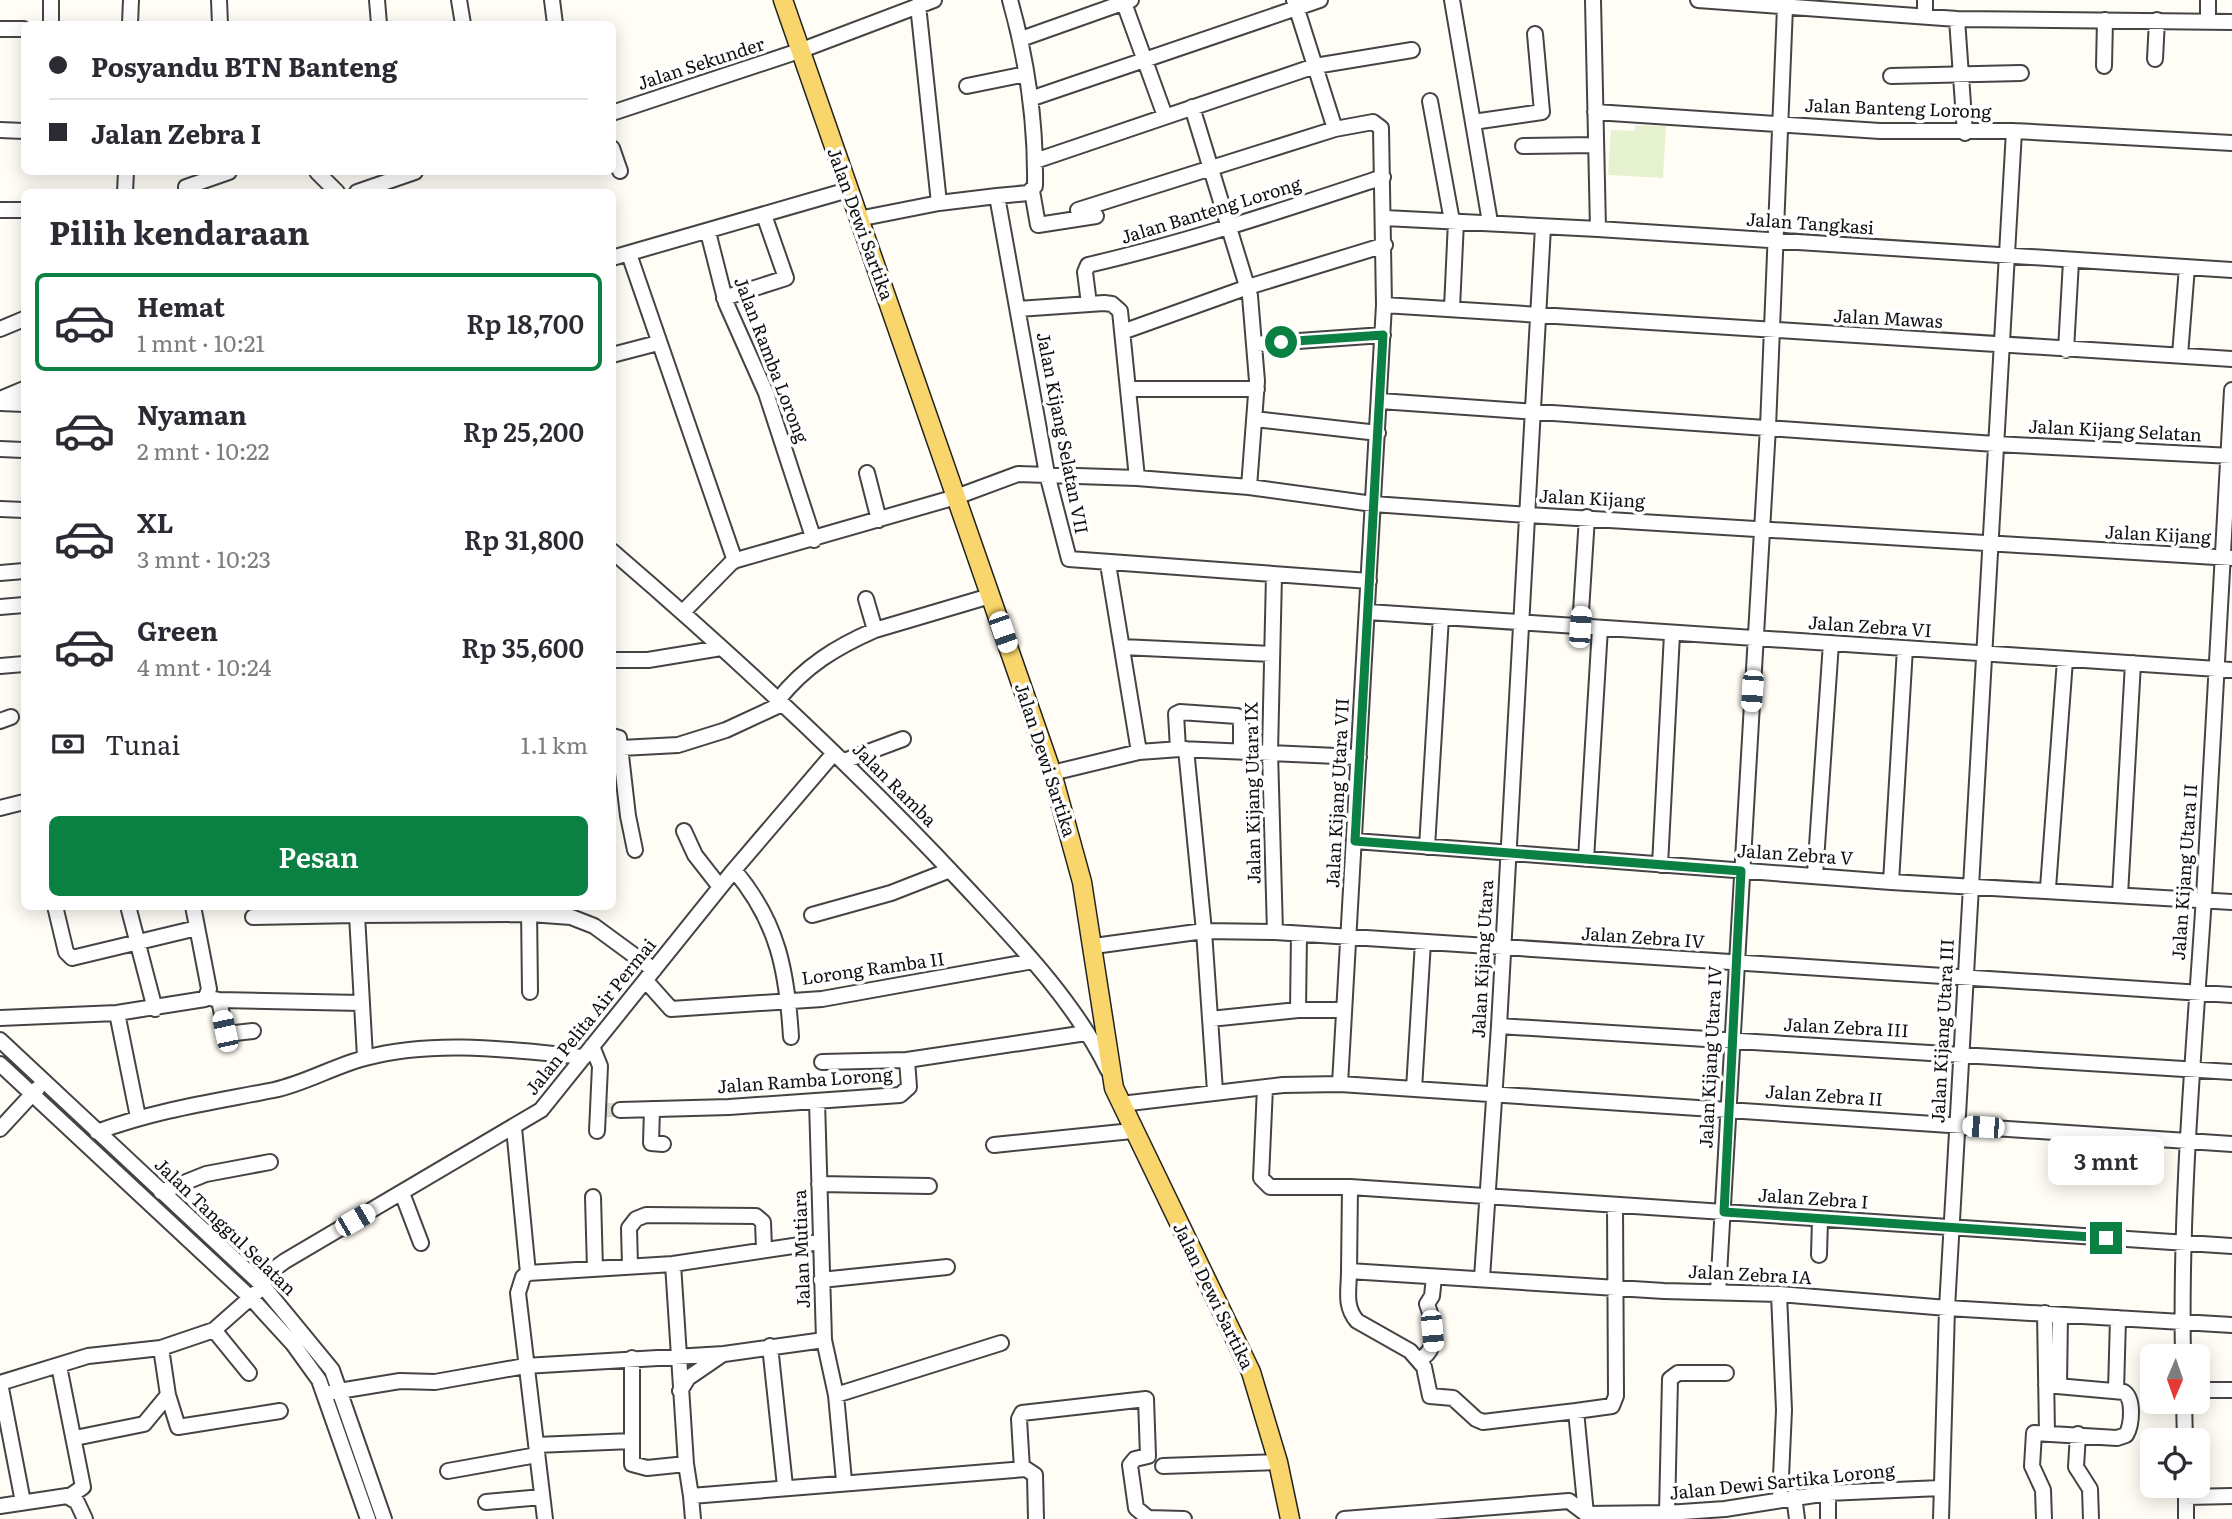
<!DOCTYPE html>
<html lang="id">
<head>
<meta charset="utf-8">
<style>
  :root { --surface:#fff; --page:#f7f7f7; --text:#2b2b33; --muted:#7c7c81; --line:#e1e1e2; --accent:#0b8043 }
  body { margin:0; font-family:Literata,serif; background:var(--page); color:var(--text); height:100vh; display:flex; flex-direction:column; font-size:26px; white-space:nowrap }
  * { box-sizing:border-box; margin:0 }
  p { font-size:23px; color:var(--muted) }
  .icon { flex:none; width:38px; height:38px; fill:none; stroke:currentColor; stroke-width:2; stroke-linecap:round; stroke-linejoin:round }
  .map { position:relative; flex:1; overflow:hidden }
  .sheet { position:absolute; left:21px; top:189px; width:595px; height:721px; display:flex; flex-direction:column; background:var(--surface); border-radius:10px; box-shadow:0 4px 18px #0003 }
  .sheet>* { flex:none }
  .top-card { position:absolute; left:21px; top:21px; width:595px; height:154px; border-radius:10px; box-shadow:0 4px 18px #0003; display:grid; align-content:center; height:154px; padding:0 28px; background:var(--surface) }
  .needle { width:46px; rotate:182deg }
  .fabs { position:absolute; left:2140px; top:1344px; display:grid; gap:14px }
  .fabs a { display:grid; place-items:center; width:70px; height:70px; border-radius:10px; background:var(--surface); box-shadow:0 4px 18px #0003; font-size:35px }
  .end { position:absolute; width:32px; height:32px; margin:-16px; border:9px solid #0b8043; background:#fff; box-shadow:0 0 0 4px #fff }
  .from { border-radius:50% }
  .bubble { position:absolute; height:49px; border-radius:10px; background:var(--surface); box-shadow:0 4px 18px #0003; font-size:23px; font-weight:600; line-height:49px; text-align:center }
  .car { position:absolute; width:21px; height:42px; margin:-21px -10px; border-radius:9px; box-shadow:0 0 5px 2px #0007; background:linear-gradient(#fff 24%,#345 0 40%,#fff 0 76%,#345 0 86%,#fff 0) }
  .top-card b { display:flex; align-items:center; gap:24px; height:66px; font-size:26px }
  .top-card b+b { border-top:2px solid var(--line) }
  .top-card i { width:18px; height:18px; background:var(--text) }
  ul { padding:0; list-style:none }
  li { display:flex; align-items:center; gap:21px; height:98px; margin:0 14px 10px; padding:0 14px; border:4px solid transparent; border-radius:10px }
  li div { flex:1 }
  li b { display:block; font-size:26px }
  li em { font-style:normal; font-weight:600 }
  li.selected { border-color:var(--accent) }
  li>.icon { width:63px; height:63px; stroke-width:1.5 }
  h2 { padding:0 28px; font-size:32px; line-height:84px }
  .pay { display:flex; align-items:center; gap:18px; height:77px; padding:0 28px; font-size:26px }
  .pay p { margin-inline-start:auto }
  .cta { display:flex; gap:14px; margin-top:auto; padding:14px 28px }
  .cta a { flex:1; height:80px; border-radius:10px; background:var(--accent); color:#fff; font-size:28px; font-weight:600; line-height:80px; text-align:center }
  .map>svg:first-child { display:block }
  .pitch { fill:#e6f2cf }
  .lines { fill:none; stroke-linecap:round; stroke-linejoin:round }
  .minor-tunnel { stroke:#dbdad3; stroke-width:14; stroke-dasharray:14 7; stroke-linecap:butt }
  .minor-casing { stroke:#444; stroke-width:18 }
  .major-casing { stroke:#222; stroke-width:21 }
  .minor { stroke:#fff; stroke-width:14 }
  .major { stroke:#f9d66b; stroke-width:18 }
  .route { stroke:#0b8043; stroke-width:9 }
  .labels { text-anchor:middle; stroke-width:7; stroke-linejoin:round; paint-order:stroke }
  .street-label { font-size:18px; fill:#111; stroke:#fff }
</style>
</head>
<body>
<div class="map">
<svg width="2232" height="1519" viewBox="0 0 2232 1519">
  <rect width="100%" height="100%" fill="#fffdf5"/>
  <path class="pitch" d="M1635 125 1666 126 1663 178 1608 175 1611 130 1635 131Z"/>
  <g class="lines">
    <path class="minor-tunnel" d="M604 1110H620"/>
    <g class="minor-casing">
      <path id="minor" d="M219 0 220 24
        M377 0 379 24
        M459 0 463 24
        M552 0 555 24
        M1294 0 1335 129
        M1452 0 1490 222
        M1593 0 1598 229
        M1698 0 1957 19 2232 22
        M1124 3 1165 116
        M918 5 939 203
        M1925 17V0
        M1957 19 1965 133
        M2208 21V0
        M51 24V0
        M130 24 131 0
        M0 29H24
        M1021 39 1131 0
        M2155 59 2157 20
        M2104 66 2105 20
        M1891 76 2021 73
        M967 86 1026 74
        M1030 99 1320 0
        M1430 101 1452 221
        M1192 107 1250 296 1257 381 1249 487
        M1595 112 1880 131H2014L2232 143
        M612 113 802 50 934 0
        M1473 122 1542 112 1535 34
        M0 130 24 131
        M1523 146 1596 145
        M612 148 620 171
        M1035 161 1315 66 1412 50
        M317 172 337 192
        M1032 191 1038 225 1096 216
        M125 192 126 172
        M186 192V187L229 172
        M357 192 415 172
        M997 196 1028 193 1035 186C1036 123 1027 60 1010 0
        M0 210H24
        M1078 210 1335 129 1373 122 1381 128 1384 305 1340 1084
        M1385 218 1598 229 2232 270
        M858 219 939 203 997 196 1047 474 1069 559 1369 581
        M708 232 726 303 766 393 814 540
        M629 254 735 561
        M612 258 848 190
        M724 298 786 278 764 215
        M1089 304 1085 272 1088 265C1188 242 1286 209 1383 177
        M1384 305 2232 359
        M1452 308 1456 221
        M1018 309 1104 303 1112 304 1120 311 1137 478
        M0 329 24 319
        M1125 331 1248 287 1385 245
        M1256 344 1383 335
        M2066 350 2071 261
        M612 355 658 343
        M2180 355 2187 267
        M1129 389H1257
        M0 399 24 389
        M1380 401 1995 444 2232 456
        M0 403 24 404
        M1255 419 1378 433
        M0 449 23 450
        M867 473 879 520
        M0 509 24 510
        M612 551C734 656 852 765 962 883 1015 940 1074 1000 1108 1070
        M1108 564 1139 752
        M0 573 24 571
        M1274 575 1270 752 1275 932
        M866 599 875 630 990 596
        M0 607 24 605
        M683 612 733 561 956 497 1018 474 1137 478 1249 487 1373 504 1528 515 2232 558
        M1368 612 2232 670
        M1580 627 1587 517
        M1122 647 1272 654
        M612 660H648L721 648
        M0 666 24 664
        M778 700C805 666 836 647 875 630
        M0 721 11 717
        M612 736 619 738 628 816 635 850
        M621 748 678 745 726 730 782 704
        M1178 749 1176 714 1180 712 1237 716 1241 722V751
        M1186 749 1204 931 1215 1091
        M844 761 903 739
        M1052 773 1139 752 1180 749 1359 757
        M0 808 24 802
        M684 831 695 855 720 887
        M1355 841 1891 882 2232 902
        M1427 847 1441 617
        M1586 859 1600 628
        M1660 865 1672 634
        M734 870C778 922 787 971 791 1037
        M1815 875 1831 643
        M1891 882 1905 648
        M2048 888 2065 660
        M2120 895 2133 663
        M55 906 66 952 72 958 197 928
        M128 906 155 1009
        M529 908 530 992
        M812 915 891 893 950 870
        M253 917 357 915
        M1094 946 1204 931 1275 932 2232 995
        M646 981 671 1009 822 999 1033 961
        M210 998 219 1000 226 1034 253 1031
        M219 1000 361 1003
        M1298 1010 1299 934
        M117 1013 138 1117
        M0 1018 117 1013 205 999 209 989 193 906
        M1210 1019 1298 1010H1344
        M1499 1026 2232 1072
        M0 1040 263 1286 332 1370 384 1519
        M592 1046 600 1066 597 1131
        M365 1057 357 915 530 914 571 917 594 926 654 970
        M822 1062 907 1060
        M0 1064 251 1298 293 1344 319 1380 368 1519
        M1265 1087 1261 1178 1270 1187H1350L2232 1246
        M1414 1089 1423 942
        M817 1101 824 1340 836 1395 844 1481
        M1121 1104 1283 1085 1340 1084 2232 1144
        M652 1109 651 1143 663 1144
        M620 1110 729 1107 900 1095 909 1087 907 1060 1086 1033
        M514 1128 528 1273
        M0 1129 37 1089
        M97 1132C156 1110 213 1102 274 1090 306 1083 334 1066 365 1058 436 1039 512 1050 584 1057
        M994 1145 1132 1131
        M819 1184 929 1186
        M1350 1187 1349 1271 1664 1291 1779 1294 1947 1308 2232 1325
        M161 1192 206 1174 270 1162
        M402 1193 421 1243
        M593 1197 595 1269
        M1819 1255 1820 1219
        M673 1264 686 1464 691 1496
        M630 1266 629 1228 636 1219 646 1215 756 1216 763 1222 764 1249
        M1349 1271C1349 1290 1344 1306 1357 1321L1410 1351 1424 1367 1430 1396 1453 1398 1476 1419 1483 1422 1576 1411
        M1482 1278 1499 1026 1543 227
        M821 1280 947 1267
        M1718 1292 1768 427 1785 7
        M1779 1294 1784 1410 1780 1499
        M2045 1313 2047 1433
        M214 1330 249 1373
        M770 1346 785 1486
        M161 1348 168 1395 178 1427 280 1411
        M2183 1356C2180 1203 2194 1050 2204 897 2214 728 2223 559 2232 390
        M632 1358V1464L647 1468 686 1464
        M1418 1360C1440 1351 1434 1323 1427 1304L1432 1296 1434 1277
        M59 1366 83 1487 70 1496
        M0 1383 88 1356 161 1348 214 1330 258 1291 271 1271 285 1261 541 1110 734 870 834 753
        M0 1383 23 1502
        M2059 1386 2060 1315
        M2198 1390H2232
        M680 1391 688 1378 723 1354
        M2116 1391 2118 1318
        M333 1392 400 1381 435 1382 525 1366 724 1354 824 1340
        M836 1395 1001 1343
        M2184 1402 2185 1440
        M2078 1434 2076 1467 2090 1489 2091 1519
        M75 1438 144 1424 168 1395
        M536 1445 632 1441
        M1163 1466 1278 1462
        M1022 1469 1019 1419 1022 1413 1146 1399 1148 1456 1135 1459 1130 1465 1136 1508 1148 1518 1184 1519
        M448 1471 537 1455
        M2186 1486V1519
        M1794 1496 1797 1519
        M2186 1497 2232 1496
        M486 1502 542 1497
        M0 1506 67 1496 77 1502 85 1519
        M1667 1513 1670 1379 1678 1373H1726
        M1586 1514 1576 1411 1612 1406 1616 1396 1615 1205
        M545 1519 518 1293 523 1277 528 1273 673 1264 820 1242
        M693 1519 691 1496 1026 1469 1035 1475 1036 1519
        M1344 1519 1569 1501 1586 1514 1667 1513 1725 1509 1828 1493 1940 1488
        M1828 1519V1493
        M1941 1519 1947 1308 2014 131
        M2044 1519 2043 1490 2032 1466 2034 1433 2117 1438 2126 1435C2132 1425 2134 1399 2124 1392L2046 1385"/>
    </g>
    <g class="major-casing">
      <path id="major" d="M783 0 1052 773 1082 882 1114 1088 1251 1372 1278 1462 1290 1519"/>
    </g>
    <use href="#minor" class="minor"/>
    <use href="#major" class="major"/>
  </g>
  <g class="lines">
    <path class="route" d="M1281 342 1383 335 1355 841 1741 871 1724 1212 2106 1238"/>
  </g>
  <g class="labels">
    <g class="street-label">
      <text transform="translate(701 64) rotate(-18)" y="6">Jalan Sekunder</text>
      <text transform="translate(1898 109) rotate(2)" y="6">Jalan Banteng Lorong</text>
      <text transform="translate(1211 211) rotate(-17)" y="6">Jalan Banteng Lorong</text>
      <text transform="translate(860 224) rotate(70)" y="6">Jalan Dewi Sartika</text>
      <text transform="translate(1810 224) rotate(4)" y="6">Jalan Tangkasi</text>
      <text transform="translate(1888 319) rotate(3)" y="6">Jalan Mawas</text>
      <text transform="translate(771 360) rotate(69)" y="6">Jalan Ramba Lorong</text>
      <text transform="translate(2115 431) rotate(3)" y="6">Jalan Kijang Selatan</text>
      <text transform="translate(1062 433) rotate(79)" y="6">Jalan Kijang Selatan VII</text>
      <text transform="translate(1592 499) rotate(3)" y="6">Jalan Kijang</text>
      <text transform="translate(2158 535) rotate(3)" y="6">Jalan Kijang</text>
      <text transform="translate(1870 627) rotate(4)" y="6">Jalan Zebra VI</text>
      <text transform="translate(1045 760) rotate(72)" y="6">Jalan Dewi Sartika</text>
      <text transform="translate(894 785) rotate(45)" y="6">Jalan Ramba</text>
      <text transform="translate(1253 793) rotate(-91)" y="6">Jalan Kijang Utara IX</text>
      <text transform="translate(1338 793) rotate(-87)" y="6">Jalan Kijang Utara VII</text>
      <text transform="translate(1795 855) rotate(4)" y="6">Jalan Zebra V</text>
      <text transform="translate(2185 872) rotate(-86)" y="6">Jalan Kijang Utara II</text>
      <text transform="translate(1643 938) rotate(4)" y="6">Jalan Zebra IV</text>
      <text transform="translate(1483 959) rotate(-87)" y="6">Jalan Kijang Utara</text>
      <text transform="translate(873 969) rotate(-8)" y="6">Lorong Ramba II</text>
      <text transform="translate(591 1017) rotate(-51)" y="6">Jalan Pelita Air Permai</text>
      <text transform="translate(1846 1028) rotate(3)" y="6">Jalan Zebra III</text>
      <text transform="translate(1943 1031) rotate(-87)" y="6">Jalan Kijang Utara III</text>
      <text transform="translate(1711 1057) rotate(-87)" y="6">Jalan Kijang Utara IV</text>
      <text transform="translate(805 1081) rotate(-4)" y="6">Jalan Ramba Lorong</text>
      <text transform="translate(1824 1096) rotate(4)" y="6">Jalan Zebra II</text>
      <text transform="translate(1813 1199) rotate(4)" y="6">Jalan Zebra I</text>
      <text transform="translate(225 1227) rotate(44)" y="6">Jalan Tanggul Selatan</text>
      <text transform="translate(802 1249) rotate(-92)" y="6">Jalan Mutiara</text>
      <text transform="translate(1750 1275) rotate(3)" y="6">Jalan Zebra IA</text>
      <text transform="translate(1213 1296) rotate(64)" y="6">Jalan Dewi Sartika</text>
      <text transform="translate(1782 1482) rotate(-6)" y="6">Jalan Dewi Sartika Lorong</text>
    </g>
  </g>
</svg>
<div class="fabs">
<a><svg class="needle" viewBox="-14 -14 28 28"><path d="M0-13l5 13h-10z" fill="#e53935"/><path d="M0 13l5-13h-10z" fill="#7c7c81"/></svg></a>
<a><svg class="icon" aria-label="locate" viewBox="0 0 24 24"><circle cx="12" cy="12" r="6"/><path d="M12 2v4M12 18v4M2 12h4M18 12h4"/></svg></a>
</div>
<i class="end from" style="left:1281px;top:342px"></i>
<i class="end" style="left:2106px;top:1238px"></i>
<div class="bubble" style="left:2048px;top:1136px;width:116px">3 mnt</div>
<i class="car" style="left:1580px;top:627px;rotate:4deg"></i>
<i class="car" style="left:1003px;top:632px;rotate:161deg"></i>
<i class="car" style="left:1752px;top:691px;rotate:184deg"></i>
<i class="car" style="left:225px;top:1031px;rotate:348deg"></i>
<i class="car" style="left:1983px;top:1127px;rotate:274deg"></i>
<i class="car" style="left:355px;top:1220px;rotate:60deg"></i>
<i class="car" style="left:1432px;top:1331px;rotate:175deg"></i>
<div class="top-card">
<b><i class="from"></i>Posyandu BTN Banteng</b>
<b><i></i>Jalan Zebra I</b>
</div>
<section class="sheet">
<h2>Pilih kendaraan</h2>
<ul>
<li class="selected"><svg class="icon" aria-label="car" viewBox="0 0 24 24"><path d="M5 17H2v-5l4-1 3-4h7l3 4 3 1v5h-3M9 17h6M6 11h13"/><circle cx="7" cy="17" r="2"/><circle cx="17" cy="17" r="2"/></svg><div><b>Hemat</b><p>1 mnt · 10:21</p></div><em>Rp 18,700</em></li>
<li><svg class="icon" aria-label="car" viewBox="0 0 24 24"><path d="M5 17H2v-5l4-1 3-4h7l3 4 3 1v5h-3M9 17h6M6 11h13"/><circle cx="7" cy="17" r="2"/><circle cx="17" cy="17" r="2"/></svg><div><b>Nyaman</b><p>2 mnt · 10:22</p></div><em>Rp 25,200</em></li>
<li><svg class="icon" aria-label="car" viewBox="0 0 24 24"><path d="M5 17H2v-5l4-1 3-4h7l3 4 3 1v5h-3M9 17h6M6 11h13"/><circle cx="7" cy="17" r="2"/><circle cx="17" cy="17" r="2"/></svg><div><b>XL</b><p>3 mnt · 10:23</p></div><em>Rp 31,800</em></li>
<li><svg class="icon" aria-label="car" viewBox="0 0 24 24"><path d="M5 17H2v-5l4-1 3-4h7l3 4 3 1v5h-3M9 17h6M6 11h13"/><circle cx="7" cy="17" r="2"/><circle cx="17" cy="17" r="2"/></svg><div><b>Green</b><p>4 mnt · 10:24</p></div><em>Rp 35,600</em></li>
</ul>
<div class="pay"><svg class="icon" aria-label="cash" viewBox="0 0 24 24"><path d="M3 7h18v10H3z"/><circle cx="12" cy="12" r="2"/></svg>Tunai<p>1.1 km</p></div>
<div class="cta"><a>Pesan</a></div>
</section>
</div>
</body>
</html>
